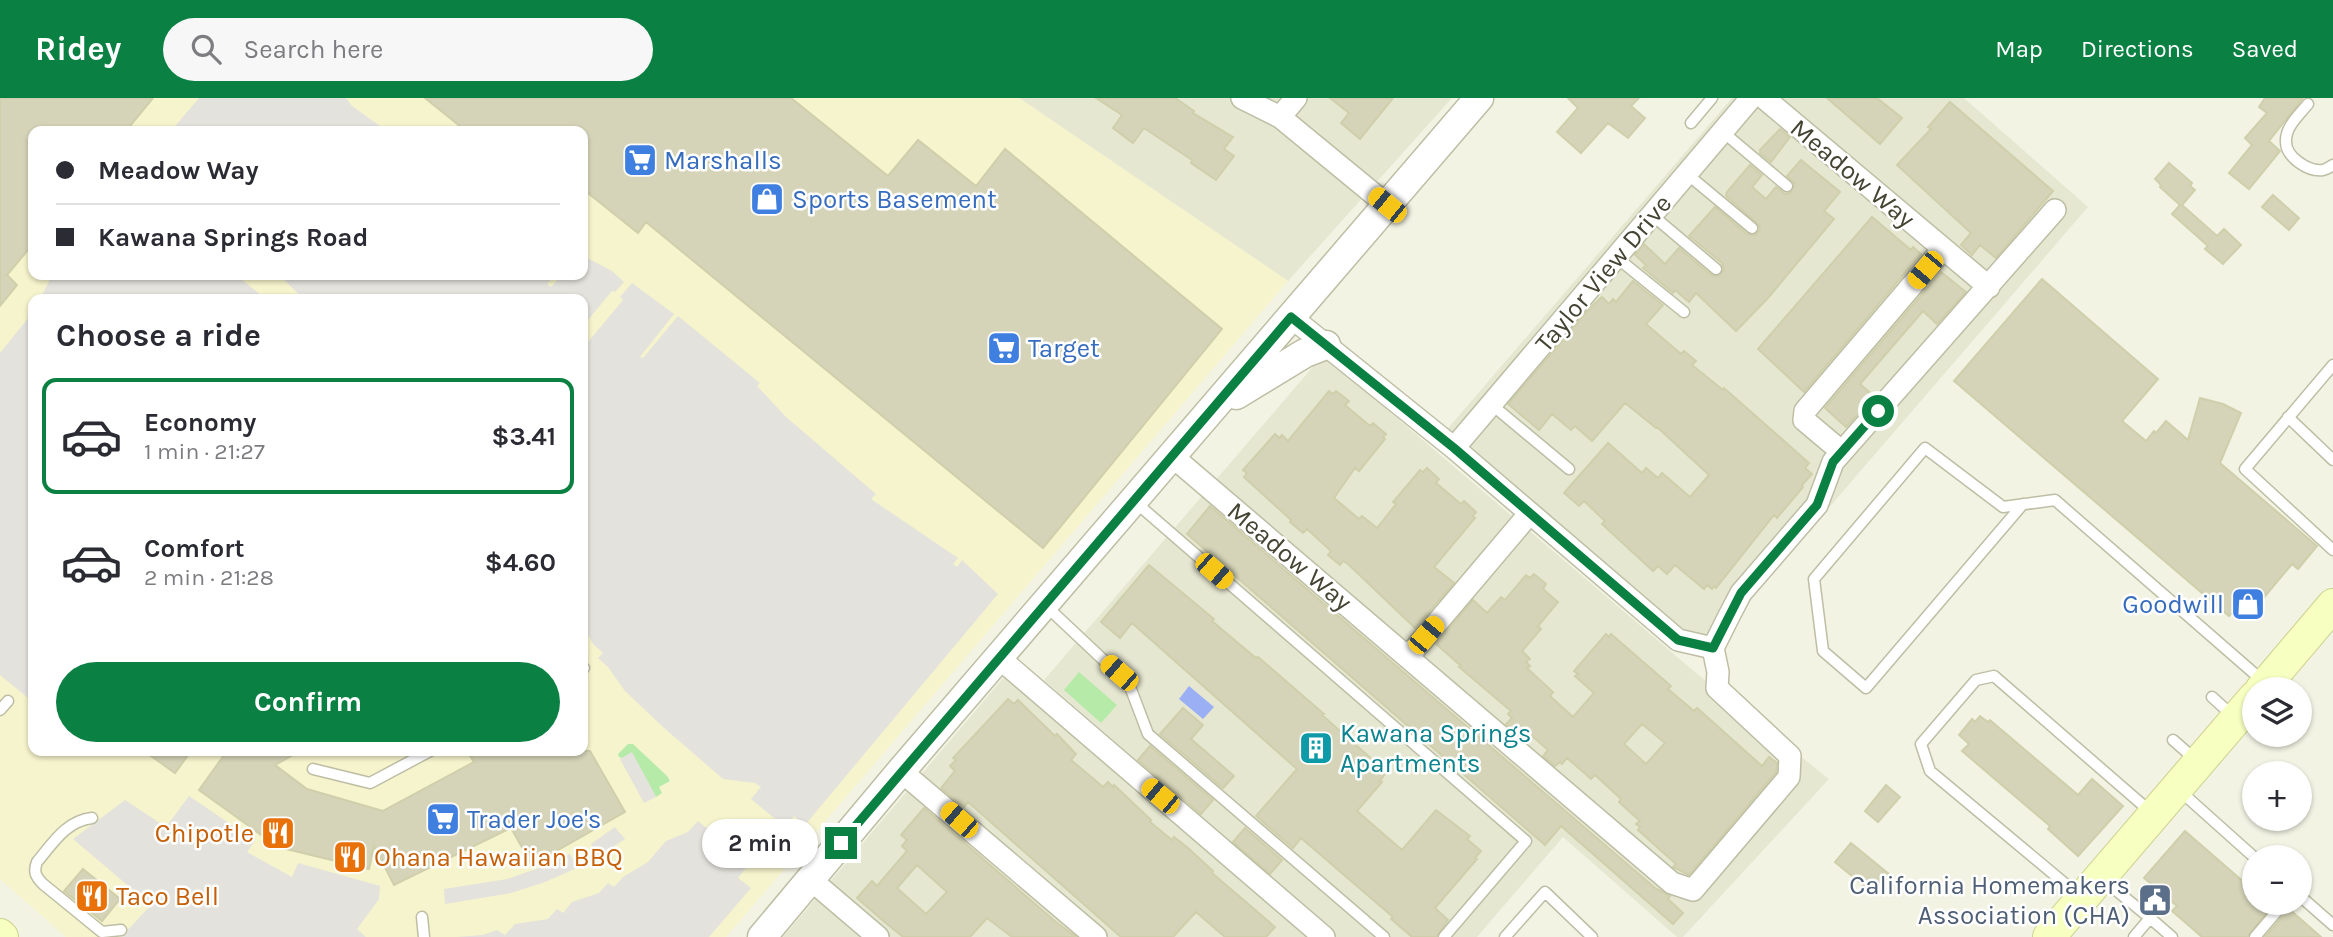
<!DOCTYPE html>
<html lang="en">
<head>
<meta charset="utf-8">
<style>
  :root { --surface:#fff; --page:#f7f7f7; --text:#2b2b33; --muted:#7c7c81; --line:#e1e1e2; --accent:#0b8043 }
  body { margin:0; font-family:Karla,sans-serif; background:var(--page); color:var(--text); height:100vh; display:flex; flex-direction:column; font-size:26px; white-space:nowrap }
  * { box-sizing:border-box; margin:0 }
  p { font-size:23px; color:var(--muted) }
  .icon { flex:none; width:38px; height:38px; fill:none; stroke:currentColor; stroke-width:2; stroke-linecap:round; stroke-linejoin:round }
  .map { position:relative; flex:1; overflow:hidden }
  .drawer { position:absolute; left:28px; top:196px; width:560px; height:462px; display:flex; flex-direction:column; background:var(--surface); border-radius:14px; box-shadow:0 2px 5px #0004 }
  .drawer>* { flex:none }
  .top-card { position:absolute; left:28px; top:28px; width:560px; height:154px; border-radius:14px; box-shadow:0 2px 5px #0004; display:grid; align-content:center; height:154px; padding:0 28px; background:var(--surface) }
  .buttons { position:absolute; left:2242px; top:579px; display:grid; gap:14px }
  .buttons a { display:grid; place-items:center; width:70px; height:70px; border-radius:50%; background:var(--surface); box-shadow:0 2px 5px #0004; font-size:35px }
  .end { position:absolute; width:32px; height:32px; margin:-16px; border:9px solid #0b8043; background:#fff; box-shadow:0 0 0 4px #fff }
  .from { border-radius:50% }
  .bubble { position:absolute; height:49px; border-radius:24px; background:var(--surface); box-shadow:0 2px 5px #0004; font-size:23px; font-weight:700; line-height:49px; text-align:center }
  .car { position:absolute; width:21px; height:42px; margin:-21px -10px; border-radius:9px; box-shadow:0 0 5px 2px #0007; background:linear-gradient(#f5c518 24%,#345 0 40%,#f5c518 0 76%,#345 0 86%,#f5c518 0) }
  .top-card b { display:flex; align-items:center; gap:24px; height:66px; font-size:26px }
  .top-card b+b { border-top:2px solid var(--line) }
  .top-card i { width:18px; height:18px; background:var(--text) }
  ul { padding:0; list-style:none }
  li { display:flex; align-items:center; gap:21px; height:116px; margin:0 14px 10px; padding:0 14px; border:4px solid transparent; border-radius:14px }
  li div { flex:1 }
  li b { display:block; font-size:26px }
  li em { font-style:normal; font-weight:700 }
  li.on { border-color:var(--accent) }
  li>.icon { width:63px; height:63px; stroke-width:1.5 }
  h2 { padding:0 28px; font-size:32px; line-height:84px }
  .cta { display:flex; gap:14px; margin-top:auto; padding:14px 28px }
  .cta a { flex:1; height:80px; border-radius:42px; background:var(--accent); color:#fff; font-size:28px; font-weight:700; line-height:80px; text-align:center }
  header { display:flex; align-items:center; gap:42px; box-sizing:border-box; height:98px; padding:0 35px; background:var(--accent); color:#fff }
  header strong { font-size:33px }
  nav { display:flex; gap:38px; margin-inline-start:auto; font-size:24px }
  .search { width:490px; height:63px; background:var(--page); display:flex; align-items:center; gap:18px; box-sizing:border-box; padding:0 24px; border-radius:38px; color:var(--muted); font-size:26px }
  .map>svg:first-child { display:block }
  .residential { fill:#e6e7d1 }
  .commercial { fill:#f6f4cc; fill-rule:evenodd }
  .green { fill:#b5eaa9 }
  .parking { fill:#e3e2dc }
  .water { fill:#9baff4 }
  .building { fill:#d5d4b8; stroke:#d0cfab; stroke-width:2; fill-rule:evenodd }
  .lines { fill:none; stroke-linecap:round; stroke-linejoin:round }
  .service-casing { stroke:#bebea5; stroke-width:13 }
  .minor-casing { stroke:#bebea5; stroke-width:24 }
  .tertiary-casing { stroke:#bebea5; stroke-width:31 }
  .secondary-casing { stroke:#cbd28e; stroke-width:34 }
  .service { stroke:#fff; stroke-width:10 }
  .minor { stroke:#fff; stroke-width:21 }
  .tertiary { stroke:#fff; stroke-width:28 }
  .secondary { stroke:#f7ffc1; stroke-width:32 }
  .route { stroke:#0b8043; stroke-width:9 }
  .labels { text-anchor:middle; stroke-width:5; stroke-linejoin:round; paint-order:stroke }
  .shop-label { font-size:26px; fill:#366cbe; stroke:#fff; text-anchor:start }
  .street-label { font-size:26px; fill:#454433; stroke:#fff }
  .culture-label { font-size:26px; fill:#0d838f; stroke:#fff; text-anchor:start }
  .food-label { font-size:26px; fill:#c56008; stroke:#fff; text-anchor:start }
  .service-label { font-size:26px; fill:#4e5e75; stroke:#fff; text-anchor:end }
</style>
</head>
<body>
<header>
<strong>Ridey</strong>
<div class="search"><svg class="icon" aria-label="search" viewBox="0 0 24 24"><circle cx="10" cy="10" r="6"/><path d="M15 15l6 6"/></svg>Search here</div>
<nav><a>Map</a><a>Directions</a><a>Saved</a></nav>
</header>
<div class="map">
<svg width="2333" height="839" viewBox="0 0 2333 839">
  <rect width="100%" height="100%" fill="#f2f3e3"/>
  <path class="residential" d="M1019 0H1452L1288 183Z
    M1732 0H1964L2088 109 1739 514 1704 559 1444 335Z
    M1323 257 1696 575 1829 681 1683 839H1677L1563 739 1477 839H783L1016 565 1340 838 1044 582Z"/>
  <path class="commercial" d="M0 0H1019L1288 183 726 839H66L0 781ZM33 33H583V177H33ZM33 201H583V653H33Z"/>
  <path class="green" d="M1079 574 1117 607 1101 625 1064 592Z
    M628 646H633L667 678 670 683 659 689 662 695 656 699 632 655 622 660 619 659 618 656Z"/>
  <path class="parking" d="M199 0H346L352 8 387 33H171Z
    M583 158 612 173 624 184 615 194 612 193 583 228V201H304L282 180 285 177H555L547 186 551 189 562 177H583Z
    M52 177H236L266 201H40Z
    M632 185 674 216 640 259 643 260 678 218 760 285 757 288 785 318 876 396 871 401 958 460 953 466 957 469 962 462 998 496 805 727 794 718 785 729 751 701 761 689 755 685 723 681 663 629 625 593 608 569 598 560 603 555 593 546 583 527V250L623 202 620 199Z
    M33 214V604L0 577V255Z
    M632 654 656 699 644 705 620 661Z
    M189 698 255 743 247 754 292 779 298 765 380 788 379 801 357 831 366 839H121L151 807 73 741 125 702 166 729Z
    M698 723 749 766 738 780 751 790 709 839H456L483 837 497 832 505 837 515 826 548 821 557 811 563 815 572 804 599 795 608 785 614 789 623 779 648 764 666 743 688 734Z
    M615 729 625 741 598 759 591 746Z
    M570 756 577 770 545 784 511 795 445 806 444 791 507 781 539 770Z"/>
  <path class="water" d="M1189 588 1214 609 1203 621 1179 601Z"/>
  <path class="building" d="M0 0H153L126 33H33V146L7 177 17 187 0 208Z
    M425 0H791L888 78 918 42 976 88 1005 51 1222 231 1043 450 646 124 638 135 583 91V33H466Z
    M1096 0H1175L1194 13 1193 15 1233 39 1224 51 1234 58 1216 82 1191 65 1192 62 1144 30 1133 45 1113 30 1122 17Z
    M1330 0H1393L1360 41 1341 25 1349 15Z
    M1568 0H1639L1631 8 1645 20 1628 40 1608 25 1581 55 1557 34 1578 10Z
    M1827 0H1877L1902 20 1880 46Z
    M2265 0H2303L2269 43 2280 53 2249 91 2229 75 2252 47 2245 40 2267 15 2259 9Z
    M1950 4 2053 93 1996 160 1980 147 1972 157 1961 147 1971 135 1897 67 1931 31 1928 29Z
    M1780 31 1790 39 1771 64 1760 55V52Z
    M1801 62 1840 94 1824 113 1834 121 1768 200 1736 233 1696 195 1689 204 1675 192 1673 195 1643 170 1646 167 1635 157 1644 146 1665 166 1679 150 1711 177 1719 178 1724 172 1722 165 1689 138 1715 109 1747 136 1755 137 1760 132 1759 127 1726 98 1727 94 1750 67 1762 77 1752 89 1766 101 1776 89 1785 96 1790 95 1795 86 1787 78Z
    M2169 65 2192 85 2190 88 2195 92 2182 107 2217 138 2224 131 2241 147 2223 166 2205 151 2208 148 2172 116 2180 107 2160 89 2161 87 2155 81Z
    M2273 97 2299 120 2289 132 2262 109Z
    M1872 119 1911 152 1913 149 1921 156 1804 294 1758 251Z
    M1941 174 1966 194 1937 226 1923 213 1860 286 1874 298 1846 329 1825 310Z
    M2042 181 2158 281 2122 323 2146 343 2154 333 2156 335 2166 323 2188 342 2200 300 2223 306 2241 315 2220 365 2317 448 2298 471 2292 466 2256 509 2245 499 2229 518 1954 283Z
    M1633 183 1663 207 1646 226 1681 256 1684 253 1696 263 1692 267 1723 292 1724 290 1809 365 1805 370 1812 376 1802 387 1803 389 1777 420 1774 417 1716 490 1714 488 1712 491 1707 487 1704 491 1675 467 1667 476 1658 468 1653 473 1602 426 1605 423 1584 403 1579 408 1564 395 1608 345 1642 375 1646 370 1658 380 1662 375 1690 399 1709 377 1657 329 1656 330 1625 305 1592 343 1575 328 1571 332 1552 316 1539 332 1508 306 1590 210 1602 199 1609 206 1613 201 1616 204Z
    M1329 293 1333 296 1336 293 1349 303 1345 307 1370 328 1373 325 1386 336 1383 339 1385 341 1359 373 1355 370 1334 400 1359 421 1362 418 1377 430 1396 406 1393 404 1420 372 1423 374 1427 370 1439 381 1436 385 1461 406 1464 403 1476 414 1473 418 1475 420 1434 469 1454 485 1415 530 1347 465 1343 463 1340 467 1328 457 1331 453 1307 431 1303 435 1290 424 1291 422 1244 379 1247 375 1243 372 1275 336 1279 340 1282 337 1288 343Z
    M1210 408 1655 790 1670 798 1668 801 1683 815 1673 826 1561 728 1545 747 1187 436Z
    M1149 467 1214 521 1212 523 1238 545 1256 560 1258 559 1324 616 1322 617 1374 663 1372 665 1385 676 1380 683 1382 684 1357 713 1402 752 1436 712 1470 738 1467 741 1481 753 1475 760 1477 761 1435 810 1448 822 1436 839H1412L1391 821 1393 819 1301 740 1293 750 1256 718 1297 671 1132 525 1120 540 1101 524Z
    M1534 476 1546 486 1543 491 1558 504 1538 528 1541 531 1522 553 1530 561 1526 564 1530 568 1527 570 1553 594 1550 598 1573 619 1594 595 1575 578 1578 576 1574 573 1606 536 1609 539 1611 536 1671 588 1668 591 1694 613 1697 610 1762 668 1769 659 1777 665 1776 674 1689 777 1673 769 1676 766 1638 732 1640 729 1636 726 1640 723 1619 704 1621 701 1595 677 1591 681 1567 660 1562 666 1560 664 1555 668 1543 658 1548 652 1523 630 1518 636 1506 626 1512 620 1508 616 1511 613 1459 569 1461 568 1436 546 1473 502 1487 515 1501 499 1505 502 1526 477 1530 480ZM1642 626 1665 645 1646 666 1624 646Z
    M1008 601 1014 606 1018 602 1055 638 1057 636 1076 656 1071 662 1103 689 1108 684 1113 689 1114 687 1151 722 1150 724 1172 742 1174 739 1188 750 1213 773 1212 775 1275 829 1266 839H1225L1196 814 1173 839H1121L968 704 964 709 941 690 955 673 950 668 956 662 953 660Z
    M1183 610 1203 627 1191 641 1234 678 1223 690 1160 636Z
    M1980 618 1988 624 1990 622 2078 697 2092 681 2123 708 2078 758 2048 731 2050 728 1962 653 1969 646 1959 637 1972 621 1975 624Z
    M1150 648 1213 702 1201 716 1138 662Z
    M144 653H191L175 675Z
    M227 653H300L275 667 307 691 383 713 474 664 467 653H590L625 714 532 767 511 730 394 787 374 748 369 771 278 749 199 692Z
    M1886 687 1900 699 1878 724 1865 713Z
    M924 710 1056 824 1076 839H1012L987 820 970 839H903L881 821 857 800 872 783 877 788 907 753 902 748 907 742 901 737ZM917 767 947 794 926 816 897 790Z
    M1245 730 1282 762 1270 776 1233 744Z
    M2185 733 2254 793V805H2268L2271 808 2247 839H2202L2172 813 2177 808 2144 780Z
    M1851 745 1890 777 1874 796 1835 764Z
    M83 771 120 801 102 823 64 793Z
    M2289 811 2321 839H2265Z"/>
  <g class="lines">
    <g class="service-casing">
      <path id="service" d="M2308 6C2299 17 2285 29 2286 44 2286 59 2308 74 2323 72 2327 71 2330 69 2333 67
        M1691 25 1712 0
        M1723 34 1787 88
        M1687 76 1752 130
        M1652 117 1716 171
        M1616 159 1684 214
        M2333 267 2245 371 2333 452
        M1491 306 1569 371
        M2288 319 2333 362
        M1134 403 1526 743 1444 839
        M2023 406 1866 590 1823 553 1814 481 1925 350 2003 409 2055 402 2264 584
        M1046 508 1129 586 1148 636 1384 839
        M583 571 584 570
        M2212 599 2234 619
        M0 612 8 603
        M2173 642 2197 663
        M313 671 370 685 430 653
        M2179 692 2255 760
        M92 720C66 723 53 745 37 764 33 774 36 779 43 786L102 834 121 832
        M2101 780 2150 820 2134 839
        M2300 798 2333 827
        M2081 799 1930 673 1921 646 1976 582 1994 578 2152 715
        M422 819 424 839
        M2150 820 2172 839
        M1505 839 1545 794 1592 839
        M2255 839 2284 805"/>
    </g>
    <g class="minor-casing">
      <path id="minor" d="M1242 0 1280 19 1387 107
        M1764 0 1989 189
        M1280 19 1296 0
        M1291 219 1454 350 1678 542 1713 550
        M1454 350 1751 0
        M1842 354 1804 322 1805 313 1943 151
        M1172 358 1672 785 1693 792 1789 679 1790 658 1717 590 1718 574 1713 550 1729 518 1741 495 1817 407 1833 364 2055 112
        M998 559 1324 839
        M1408 559 1530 415
        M901 673 1096 839
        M810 781 878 839"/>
    </g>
    <g class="tertiary-casing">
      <path id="tertiary" d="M1236 297 1305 255 1326 247
        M762 839 901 673 1479 0"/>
    </g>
    <g class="secondary-casing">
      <path id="secondary" d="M2261 592 2333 507
        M0 837 2 839
        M2049 839 2254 600"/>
    </g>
    <use href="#service" class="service"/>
    <use href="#minor" class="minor"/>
    <use href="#tertiary" class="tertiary"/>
    <use href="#secondary" class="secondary"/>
  </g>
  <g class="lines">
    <path class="route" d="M841 745 1291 219 1454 350 1678 542 1713 550 1741 495 1817 407 1833 364 1878 313"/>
  </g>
  <defs>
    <g id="supermarket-square" transform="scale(1.75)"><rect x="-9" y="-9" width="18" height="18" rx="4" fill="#3f7fe0" stroke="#fff"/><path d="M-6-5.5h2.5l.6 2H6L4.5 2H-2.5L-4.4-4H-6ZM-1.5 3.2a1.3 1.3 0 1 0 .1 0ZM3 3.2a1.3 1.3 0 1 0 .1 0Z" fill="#fff"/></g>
    <g id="shop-square" transform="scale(1.75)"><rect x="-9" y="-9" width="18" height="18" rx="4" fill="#3f7fe0" stroke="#fff"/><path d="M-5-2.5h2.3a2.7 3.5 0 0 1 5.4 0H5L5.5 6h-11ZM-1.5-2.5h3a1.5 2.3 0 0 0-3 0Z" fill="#fff"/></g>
    <g id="building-square" transform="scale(1.75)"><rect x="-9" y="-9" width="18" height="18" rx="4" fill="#0f9aa8" stroke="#fff"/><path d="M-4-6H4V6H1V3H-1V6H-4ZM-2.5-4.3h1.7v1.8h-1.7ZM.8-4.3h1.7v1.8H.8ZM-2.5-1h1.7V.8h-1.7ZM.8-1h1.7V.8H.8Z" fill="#fff"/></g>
    <g id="restaurant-square" transform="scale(1.75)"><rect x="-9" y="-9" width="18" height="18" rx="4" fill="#e8710a" stroke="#fff"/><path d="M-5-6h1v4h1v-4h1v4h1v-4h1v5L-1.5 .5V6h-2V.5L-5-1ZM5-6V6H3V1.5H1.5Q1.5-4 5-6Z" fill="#fff"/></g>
    <g id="civic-square" transform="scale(1.75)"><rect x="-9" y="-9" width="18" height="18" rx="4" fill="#5c6f8a" stroke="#fff"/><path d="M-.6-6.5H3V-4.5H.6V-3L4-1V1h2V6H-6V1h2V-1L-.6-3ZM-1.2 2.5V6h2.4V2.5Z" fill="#fff"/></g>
  </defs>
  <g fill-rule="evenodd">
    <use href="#supermarket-square" x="640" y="62"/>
    <use href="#shop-square" x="767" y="101"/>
    <use href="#supermarket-square" x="1004" y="250"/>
    <use href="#shop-square" x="2248" y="506"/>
    <use href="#building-square" x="1316" y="650"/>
    <use href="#supermarket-square" x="443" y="721"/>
    <use href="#restaurant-square" x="278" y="735"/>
    <use href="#restaurant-square" x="350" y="759"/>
    <use href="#restaurant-square" x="92" y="798"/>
    <use href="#civic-square" x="2155" y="802"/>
  </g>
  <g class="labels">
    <g class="shop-label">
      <text x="664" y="71">Marshalls</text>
      <text x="792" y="110">Sports Basement</text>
      <text x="1028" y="259">Target</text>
      <text x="2224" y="515" text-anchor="end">Goodwill</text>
      <text x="467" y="730">Trader Joe's</text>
    </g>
    <g class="street-label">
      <text transform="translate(1853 75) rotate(40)" y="9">Meadow Way</text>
      <text transform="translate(1603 175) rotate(-50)" y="9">Taylor View Drive</text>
      <text transform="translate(1290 458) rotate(40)" y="9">Meadow Way</text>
    </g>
    <g class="culture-label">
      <text x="1340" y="644">Kawana Springs<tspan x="1340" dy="30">Apartments</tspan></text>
    </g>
    <g class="food-label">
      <text x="254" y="744" text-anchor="end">Chipotle</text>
      <text x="374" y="768">Ohana Hawaiian BBQ</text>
      <text x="116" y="807">Taco Bell</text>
    </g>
    <g class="service-label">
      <text x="2130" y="796">California Homemakers<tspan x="2130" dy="30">Association (CHA)</tspan></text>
    </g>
  </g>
</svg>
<div class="buttons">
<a><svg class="icon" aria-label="layers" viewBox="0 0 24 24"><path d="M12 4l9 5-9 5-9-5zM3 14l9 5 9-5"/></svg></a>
<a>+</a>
<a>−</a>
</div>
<i class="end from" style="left:1878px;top:313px"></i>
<i class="end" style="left:841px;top:745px"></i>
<div class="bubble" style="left:702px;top:721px;width:116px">2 min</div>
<i class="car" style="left:1387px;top:107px;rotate:309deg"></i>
<i class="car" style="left:1925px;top:172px;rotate:220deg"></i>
<i class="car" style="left:1214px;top:473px;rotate:131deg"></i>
<i class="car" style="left:1426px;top:537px;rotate:40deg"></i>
<i class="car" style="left:1119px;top:575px;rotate:311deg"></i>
<i class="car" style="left:1160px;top:698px;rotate:310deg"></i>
<i class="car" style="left:959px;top:722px;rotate:311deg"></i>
<div class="top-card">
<b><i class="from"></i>Meadow Way</b>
<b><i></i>Kawana Springs Road</b>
</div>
<section class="drawer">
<h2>Choose a ride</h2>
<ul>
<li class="on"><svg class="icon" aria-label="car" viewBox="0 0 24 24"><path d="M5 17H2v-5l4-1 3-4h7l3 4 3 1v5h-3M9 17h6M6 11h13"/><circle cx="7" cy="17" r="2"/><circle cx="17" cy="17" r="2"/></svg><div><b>Economy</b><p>1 min · 21:27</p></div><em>$3.41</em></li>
<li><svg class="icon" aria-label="car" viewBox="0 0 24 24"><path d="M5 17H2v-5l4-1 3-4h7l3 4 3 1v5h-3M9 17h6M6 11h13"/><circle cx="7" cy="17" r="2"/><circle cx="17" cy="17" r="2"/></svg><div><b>Comfort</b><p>2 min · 21:28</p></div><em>$4.60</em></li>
</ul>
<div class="cta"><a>Confirm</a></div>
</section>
</div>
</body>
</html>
